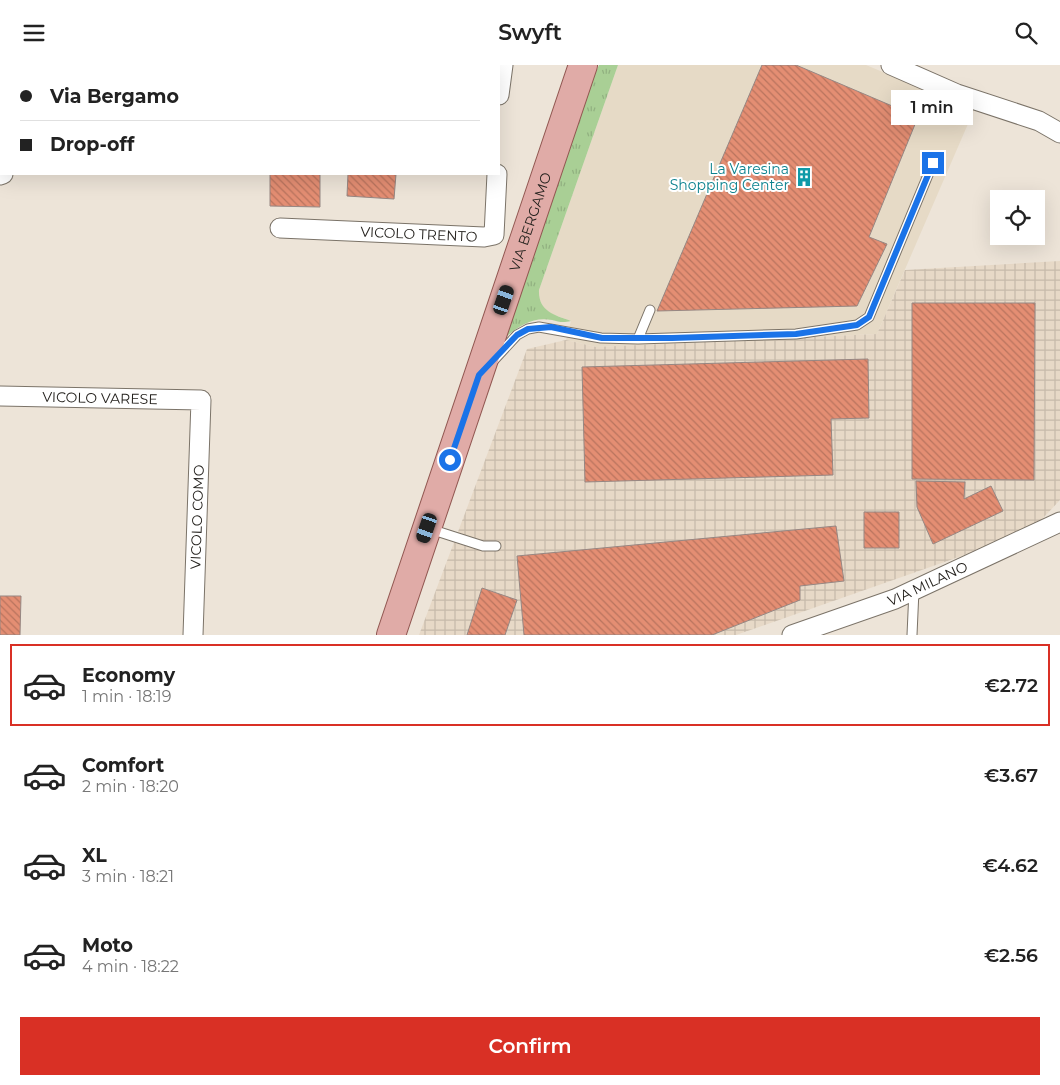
<!DOCTYPE html>
<html lang="en">
<head>
<meta charset="utf-8">
<style>
  :root { --surface:#fff; --page:#f6f6f6; --text:#222; --muted:#767676; --line:#e0e0e0; --accent:#d93025 }
  body { margin:0; font-family:Montserrat,sans-serif; background:var(--page); color:var(--text); height:100vh; display:flex; flex-direction:column; font-size:19px; white-space:nowrap }
  * { box-sizing:border-box; margin:0 }
  p { font-size:16px; color:var(--muted) }
  .icon { flex:none; width:28px; height:28px; fill:none; stroke:currentColor; stroke-width:2; stroke-linecap:round; stroke-linejoin:round }
  .map { position:relative; height:570px; overflow:hidden }
  .sheet { display:flex; flex-direction:column; background:var(--surface); flex:1 }
  .sheet>* { flex:none }
  .hud { position:absolute; left:0px; top:0px; width:500px; height:110px; box-shadow:0 5px 20px #0002; display:grid; align-content:center; height:110px; padding:0 20px; background:var(--surface) }
  .controls { position:absolute; left:990px; top:125px; display:grid; gap:10px }
  .controls a { display:grid; place-items:center; width:55px; height:55px; border-radius:0px; background:var(--surface); box-shadow:0 5px 20px #0002; font-size:25px }
  .end { position:absolute; width:22px; height:22px; margin:-11px; border:6px solid #1a73e8; background:#fff; box-shadow:0 0 0 2px #fff }
  .from { border-radius:50% }
  .bubble { position:absolute; height:35px; border-radius:0px; background:var(--surface); box-shadow:0 5px 20px #0002; font-size:16px; font-weight:600; line-height:35px; text-align:center }
  .car { position:absolute; width:15px; height:30px; margin:-15px -8px; border-radius:6px; box-shadow:0 0 4px 1px #0007; background:linear-gradient(#222 24%,#8ab4d8 0 40%,#222 0 76%,#8ab4d8 0 86%,#222 0) }
  .hud b { display:flex; align-items:center; gap:18px; height:48px; font-size:19px }
  .hud b+b { border-top:1px solid var(--line) }
  .hud i { width:12px; height:12px; background:var(--text) }
  ul { padding:9px 0 0; list-style:none }
  li { display:flex; align-items:center; gap:15px; height:82px; margin:0 10px 8px; padding:0 10px; border:2px solid transparent; border-radius:0px }
  li div { flex:1 }
  li b { display:block; font-size:19px }
  li em { font-style:normal; font-weight:600 }
  li.on { border-color:var(--accent) }
  li>.icon { width:45px; height:45px; stroke-width:1.5 }
  .primary-button { display:flex; gap:10px; margin-top:auto; padding:10px 20px }
  .primary-button a { flex:1; height:58px; border-radius:0px; background:var(--accent); color:#fff; font-size:20px; font-weight:600; line-height:58px; text-align:center }
  header { display:flex; justify-content:space-between; align-items:center; height:65px; padding:0 20px; background:var(--surface); font-size:22px; font-weight:600 }
  .map>svg:first-child { display:block }
  .commercial { fill:#e6dac6 }
  .industrial { fill:url(#industrial-grid) }
  .grass { fill:url(#grass-tufts) }
  .building { fill:url(#building-back-hatch); stroke:#968783 }
  .lines { fill:none; stroke-linecap:round; stroke-linejoin:round }
  .lane-casing { stroke:#7b7368; stroke-width:11 }
  .street-casing { stroke:#7b7368; stroke-width:21 }
  .primary-casing { stroke:#915751; stroke-width:30 }
  .lane { stroke:#fff; stroke-width:9 }
  .street { stroke:#fff; stroke-width:19 }
  .primary { stroke:#e0aba7; stroke-width:28 }
  .route { stroke:#1a73e8; stroke-width:6 }
  .labels { text-anchor:middle; stroke-width:4; stroke-linejoin:round; paint-order:stroke }
  .culture-label { font-size:14px; fill:#0d838f; stroke:#fff; text-anchor:end }
  .street-label { font-size:14px; fill:#25221e; stroke:#fff }
</style>
</head>
<body>
<header><svg class="icon" aria-label="menu" viewBox="0 0 24 24"><path d="M4 6h16M4 12h16M4 18h16"/></svg>Swyft<svg class="icon" aria-label="search" viewBox="0 0 24 24"><circle cx="10" cy="10" r="6"/><path d="M15 15l6 6"/></svg></header>
<div class="map">
<svg width="1060" height="570" viewBox="0 0 1060 570">
  <defs>
    <pattern id="industrial-grid" width="8" height="8" patternUnits="userSpaceOnUse" patternTransform="scale(1.25)"><rect width="8" height="8" fill="#e7d9c7"/><path d="M0 4h8M4 0v8" fill="none" stroke="#c6baaa"/></pattern>
    <pattern id="grass-tufts" width="24" height="20" patternUnits="userSpaceOnUse" patternTransform="scale(1.25)"><rect width="24" height="20" fill="#a9cf95"/><path d="M3 7l-1-3M5 7V3M7 7l1-3M15 17l-1-3M17 17v-4M19 17l1-3" fill="none" stroke="#91b180"/></pattern>
    <pattern id="building-back-hatch" width="6" height="6" patternUnits="userSpaceOnUse" patternTransform="scale(1.25)"><rect width="6" height="6" fill="#e48e73"/><path d="M-1 5l2 2M0 0l6 6M5-1l2 2" fill="none" stroke="#b9745e"/></pattern>
  </defs>
  <rect width="100%" height="100%" fill="#ede4d8"/>
  <path class="commercial" d="M618 0H866L974 45 877 269 596 282 566 275 571 256 549 248 543 242 539 234V225Z"/>
  <path class="industrial" d="M1060 196V435L1030 467 736 570H419L527 284 566 275 596 282 877 269 905 205Z"/>
  <path class="grass" d="M599 0H618L539 225C538 246 554 250 571 256 563 258 559 257 552 255 531 251 516 263 501 276L575 51Z"/>
  <path class="building" d="M762 0H796L918 52 869 172 887 179 857 241 657 246Z
    M270 109H320V142L270 141Z
    M348 109H396L394 134 347 131Z
    M912 238H1035L1034 415 912 414Z
    M868 294 869 353 831 354 833 410 585 417 582 302Z
    M916 416 965 417 964 434 991 421 1003 446 933 479 917 442Z
    M864 447H899V483H864Z
    M836 461 844 516 800 521V535L712 570H524L517 491Z
    M482 523 517 535 505 570H467Z
    M0 531H21L20 570H0Z"/>
  <g class="lines">
    <g class="lane-casing">
      <path id="lane" d="M638 274 796 269 857 260 869 252 933 98
        M493 296 517 270 528 264 539 262 601 273 638 274 650 245
        M430 464 483 481H496
        M912 570 914 525"/>
    </g>
    <g class="street-casing">
      <g id="street">
        <path d="M377 0V1"/>
        <path d="M891 0 957 29 1039 56 1060 68"/>
        <path d="M168 1 170 0"/>
        <path d="M499 30 503 0"/>
        <path d="M0 110 3 109"/>
        <path id="s1" d="M280 163 484 172 494 170 497 109"/>
        <path id="s2" d="M0 331 201 335 193 570"/>
        <path id="s3" d="M792 570 895 534 1060 457"/>
      </g>
    </g>
    <g class="primary-casing">
      <g id="primary">
        <path id="s4" d="M391 570 583 0"/>
      </g>
    </g>
    <use href="#lane" class="lane"/>
    <use href="#street" class="street"/>
    <use href="#primary" class="primary"/>
  </g>
  <g class="lines">
    <path class="route" d="M450 395 479 310 517 270 528 264 551 262 602 273H672L796 269 857 260 869 252 933 98"/>
  </g>
  <defs>
    <g id="building-bare" transform="scale(1.5)"><path d="M-4-6H4V6H1V3H-1V6H-4ZM-2.5-4.3h1.7v1.8h-1.7ZM.8-4.3h1.7v1.8H.8ZM-2.5-1h1.7V.8h-1.7ZM.8-1h1.7V.8H.8Z" fill="#0f9aa8" stroke="#fff" stroke-width="2.5" paint-order="stroke"/></g>
  </defs>
  <g fill-rule="evenodd">
    <use href="#building-bare" x="804" y="112"/>
  </g>
  <g class="labels">
    <g class="culture-label">
      <text x="789" y="109">La Varesina<tspan x="789" dy="16">Shopping Center</tspan></text>
    </g>
    <g class="street-label">
      <text dy="5" stroke="none"><textPath href="#s4" startOffset="436">VIA BERGAMO</textPath></text>
      <text dy="5" stroke="none"><textPath href="#s1" startOffset="139">VICOLO TRENTO</textPath></text>
      <text dy="5" stroke="none"><textPath href="#s2" startOffset="100">VICOLO VARESE</textPath></text>
      <text transform="translate(197 452) rotate(-88)" y="5">VICOLO COMO</text>
      <text dy="5" stroke="none"><textPath href="#s3" startOffset="145">VIA MILANO</textPath></text>
    </g>
  </g>
</svg>
<div class="controls">
<a><svg class="icon" aria-label="locate" viewBox="0 0 24 24"><circle cx="12" cy="12" r="6"/><path d="M12 2v4M12 18v4M2 12h4M18 12h4"/></svg></a>
</div>
<i class="end from" style="left:450px;top:395px"></i>
<i class="end" style="left:933px;top:98px"></i>
<div class="bubble" style="left:891px;top:25px;width:82px">1 min</div>
<i class="car" style="left:504px;top:235px;rotate:19deg"></i>
<i class="car" style="left:427px;top:463px;rotate:199deg"></i>
<div class="hud">
<b><i class="from"></i>Via Bergamo</b>
<b><i></i>Drop-off</b>
</div>
</div>
<section class="sheet">
<ul>
<li class="on"><svg class="icon" aria-label="car" viewBox="0 0 24 24"><path d="M5 17H2v-5l4-1 3-4h7l3 4 3 1v5h-3M9 17h6M6 11h13"/><circle cx="7" cy="17" r="2"/><circle cx="17" cy="17" r="2"/></svg><div><b>Economy</b><p>1 min · 18:19</p></div><em>€2.72</em></li>
<li><svg class="icon" aria-label="car" viewBox="0 0 24 24"><path d="M5 17H2v-5l4-1 3-4h7l3 4 3 1v5h-3M9 17h6M6 11h13"/><circle cx="7" cy="17" r="2"/><circle cx="17" cy="17" r="2"/></svg><div><b>Comfort</b><p>2 min · 18:20</p></div><em>€3.67</em></li>
<li><svg class="icon" aria-label="car" viewBox="0 0 24 24"><path d="M5 17H2v-5l4-1 3-4h7l3 4 3 1v5h-3M9 17h6M6 11h13"/><circle cx="7" cy="17" r="2"/><circle cx="17" cy="17" r="2"/></svg><div><b>XL</b><p>3 min · 18:21</p></div><em>€4.62</em></li>
<li><svg class="icon" aria-label="car" viewBox="0 0 24 24"><path d="M5 17H2v-5l4-1 3-4h7l3 4 3 1v5h-3M9 17h6M6 11h13"/><circle cx="7" cy="17" r="2"/><circle cx="17" cy="17" r="2"/></svg><div><b>Moto</b><p>4 min · 18:22</p></div><em>€2.56</em></li>
</ul>
<div class="primary-button"><a>Confirm</a></div>
</section>
</body>
</html>
